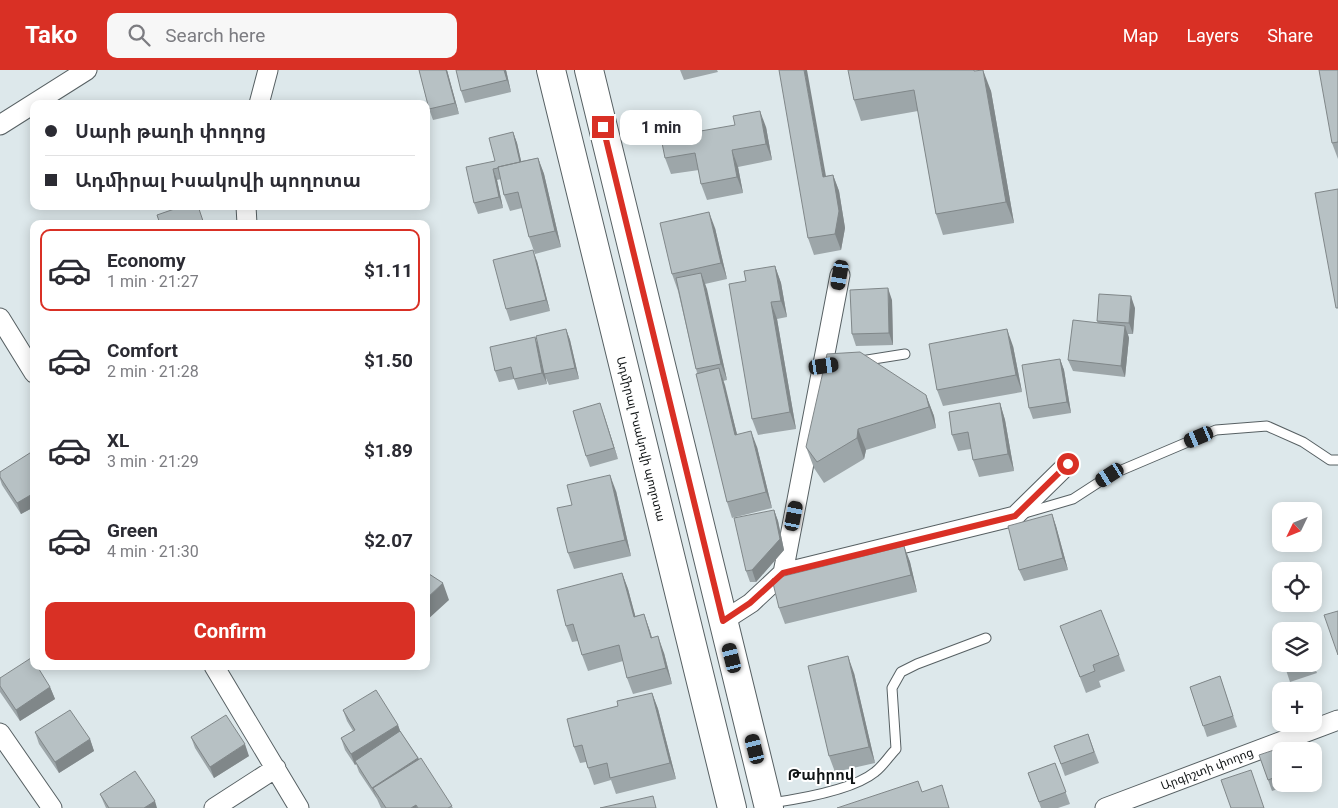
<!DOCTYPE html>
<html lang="en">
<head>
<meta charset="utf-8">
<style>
  :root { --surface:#fff; --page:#f7f7f7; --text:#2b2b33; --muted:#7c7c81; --line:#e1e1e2; --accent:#d93025 }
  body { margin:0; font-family:Roboto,"Noto Sans Armenian",sans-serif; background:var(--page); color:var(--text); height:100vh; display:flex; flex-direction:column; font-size:19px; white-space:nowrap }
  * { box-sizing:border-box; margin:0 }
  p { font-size:16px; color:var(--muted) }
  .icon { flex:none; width:28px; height:28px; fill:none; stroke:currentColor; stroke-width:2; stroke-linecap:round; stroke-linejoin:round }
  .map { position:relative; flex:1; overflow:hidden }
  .side { position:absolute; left:30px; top:150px; width:400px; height:450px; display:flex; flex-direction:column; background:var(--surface); border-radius:10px; box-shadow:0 2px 12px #0003 }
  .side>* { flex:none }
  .guide { position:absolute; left:30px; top:30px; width:400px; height:110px; border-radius:10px; box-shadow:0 2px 12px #0003; display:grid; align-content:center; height:110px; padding:0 15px; background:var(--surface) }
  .needle { width:32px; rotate:227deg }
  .controls { position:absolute; left:1272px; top:432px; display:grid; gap:10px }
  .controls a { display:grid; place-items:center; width:50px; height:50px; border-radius:10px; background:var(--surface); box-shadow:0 2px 12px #0003; font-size:25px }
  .end { position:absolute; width:22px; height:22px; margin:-11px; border:6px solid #d93025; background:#fff; box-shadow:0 0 0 2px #fff }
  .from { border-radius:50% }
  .bubble { position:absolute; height:35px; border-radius:10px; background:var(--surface); box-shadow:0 2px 12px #0003; font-size:16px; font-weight:700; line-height:35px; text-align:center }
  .car { position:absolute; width:15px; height:30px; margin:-15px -8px; border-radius:6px; box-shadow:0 0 4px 1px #0007; background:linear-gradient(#222 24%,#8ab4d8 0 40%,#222 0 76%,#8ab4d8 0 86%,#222 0) }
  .guide b { display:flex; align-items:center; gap:18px; height:48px; font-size:19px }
  .guide b+b { border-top:1px solid var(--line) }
  .guide i { width:12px; height:12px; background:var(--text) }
  ul { padding:9px 0 0; list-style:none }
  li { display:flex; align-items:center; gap:15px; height:82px; margin:0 10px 8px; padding:0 5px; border:2px solid transparent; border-radius:10px }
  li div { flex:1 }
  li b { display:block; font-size:19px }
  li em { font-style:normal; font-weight:700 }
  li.current { border-color:var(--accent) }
  li>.icon { width:45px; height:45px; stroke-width:1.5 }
  .cta { display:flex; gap:10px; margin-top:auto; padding:10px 15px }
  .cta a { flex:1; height:58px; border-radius:10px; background:var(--accent); color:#fff; font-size:20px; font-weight:700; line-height:58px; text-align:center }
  header { display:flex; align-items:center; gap:30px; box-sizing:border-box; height:70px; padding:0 25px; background:var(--accent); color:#fff }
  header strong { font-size:24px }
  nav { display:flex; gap:28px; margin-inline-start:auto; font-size:18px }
  .search { width:350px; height:45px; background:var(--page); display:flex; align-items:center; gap:12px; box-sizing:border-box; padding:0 18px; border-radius:10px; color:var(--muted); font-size:19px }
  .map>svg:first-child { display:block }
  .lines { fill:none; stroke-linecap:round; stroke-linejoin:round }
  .service-casing { stroke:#576063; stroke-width:11 }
  .minor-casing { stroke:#576063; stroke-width:21 }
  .trunk-casing { stroke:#576063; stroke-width:30 }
  .service { stroke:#fff; stroke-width:9 }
  .minor { stroke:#fff; stroke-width:19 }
  .trunk { stroke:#fff; stroke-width:28 }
  .wall { fill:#9da6a9 }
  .shaded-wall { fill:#808789 }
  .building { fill:#b7c1c4; stroke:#808789 }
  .route { stroke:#d93025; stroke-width:6 }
  .labels { text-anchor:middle; stroke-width:4; stroke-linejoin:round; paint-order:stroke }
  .street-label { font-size:12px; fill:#111516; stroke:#fff }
  .quarter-label { font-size:15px; font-weight:bold; fill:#111516; stroke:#fff }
</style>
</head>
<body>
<header>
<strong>Tako</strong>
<div class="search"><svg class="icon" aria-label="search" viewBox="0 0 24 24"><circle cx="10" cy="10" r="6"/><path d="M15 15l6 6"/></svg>Search here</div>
<nav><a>Map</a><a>Layers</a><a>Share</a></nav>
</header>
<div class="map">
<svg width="1338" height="738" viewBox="0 0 1338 738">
  <rect width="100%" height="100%" fill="#dde8eb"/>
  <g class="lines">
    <g class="service-casing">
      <path id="service" d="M861 291 905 284
        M1025 443 1073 429 1110 405 1216 360 1267 356 1303 372 1330 390H1338
        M771 733C799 729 853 720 875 702 883 696 889 686 896 679L892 618 901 602 917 594 986 568"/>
    </g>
    <g class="minor-casing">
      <path id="minor" d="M259 34 268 0
        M0 55 87 0
        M246 136 247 154
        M0 248 34 303
        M783 503 840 205
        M723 551 751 533 783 503 1015 446 1068 394
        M214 596 299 738
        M0 663 52 738
        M214 738 276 698
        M1105 738 1338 650"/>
    </g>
    <g class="trunk-casing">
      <path id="trunk" d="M551 0 732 738
        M589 0 769 738"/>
    </g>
    <use href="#service" class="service"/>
    <use href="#minor" class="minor"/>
    <use href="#trunk" class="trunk"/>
  </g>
  <path class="wall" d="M419 0H447L459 44 433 50 429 39Z
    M506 0 511 22 465 33 461 21Z
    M680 0H717L718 2 684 10Z
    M1338 0V89L1332 73Z
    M978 1 991 21 1014 153 943 165 936 144 918 41 861 51 854 30Z
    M766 57 772 90 738 97 743 123 707 130 701 114 699 100 671 104 665 88Z
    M513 62 517 73 521 91 538 88 544 104 561 177 535 184 529 167 522 138 510 141 504 125 501 109 497 110 503 138 478 144 474 133 495 91Z
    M833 105 839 121 845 158 841 180 814 185 808 168 826 106Z
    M715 158 727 209 705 214 727 310 723 311 737 364 757 377 772 438 732 448 727 432 678 221 672 204Z
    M537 191 550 241 510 251 506 239Z
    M775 196 781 213 787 247 777 249 796 359 758 365 752 349Z
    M892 230 893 275 856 276 852 264Z
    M1135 238 1133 264H1128L1129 268 1125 307 1073 301 1068 290 1098 253 1097 251Z
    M566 259 570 270 579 309 549 315 544 304Z
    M535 267 539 279 547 314 518 320 514 309 499 312 495 301Z
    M1013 276 1022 322 943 336 937 320Z
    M1060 289 1064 300 1071 343 1033 349 1029 338Z
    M926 325 934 346 936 358 866 380 864 389 824 413 814 398 806 377Z
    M1000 333 1005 350 1014 401 979 407 973 390 971 379 958 381 952 365Z
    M604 345 618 389 590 397 586 386Z
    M34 382V437L21 444 2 415 0 409V402Z
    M616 421 631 486 574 499 568 483 572 435Z
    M774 440 778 451 784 480 756 512H750L746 501Z
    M1052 444 1056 456 1068 500 1024 511 1019 500Z
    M904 476 910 492 917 522 785 554 779 538Z
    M622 503 628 519 635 546 644 544 652 568 664 583 672 614 633 624 627 608 623 591 588 601 582 585 578 571 572 572 566 556Z
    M1060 556 1119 585 1125 601 1099 611 1101 617 1086 623Z
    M1284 594H1313L1317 603 1290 612Z
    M854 603 875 693 835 702 829 686Z
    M1220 606 1237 657 1207 667 1190 617Z
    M0 608 50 617 55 629 20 651 0 622Z
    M652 623 658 639 676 709 616 724 611 710 594 715 586 692 580 693 574 677 618 636Z
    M343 640 398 655 400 661 453 738H381L377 729 359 702 356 694 355 695 345 680 341 668 353 661 347 651Z
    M35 662 90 669 94 681 59 703 39 674Z
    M1088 664 1099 693 1065 706 1054 676Z
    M191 667 249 686 214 708 195 678Z
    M1281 681V714H1293L1272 721 1259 685Z
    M1055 693 1070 734 1058 738H1041L1028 703Z
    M100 724 157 738H106Z"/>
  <path class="shaded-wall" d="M446 0H447L459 44 455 33Z
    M504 0H506L511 22 507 10Z
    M804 0H807L829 123 823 107Z
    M983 0 991 21 1014 153 1006 132Z
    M760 41 766 57 772 90 766 74Z
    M513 62 517 73 524 104 520 93Z
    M732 80 738 97 743 123 737 107Z
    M538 88 544 104 561 177 555 161Z
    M493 99 497 110 503 138 499 127Z
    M833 105 839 121 845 158 841 180 835 164Z
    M709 142 715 158 727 209 721 193Z
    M533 180 537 191 550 241 546 230Z
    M775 196 781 213 787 247 781 231Z
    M701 203 707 219 727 310 721 294Z
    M888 218 892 230 893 275 889 263Z
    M1131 226 1135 238 1133 264 1129 253Z
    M771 232 777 249 796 359 790 342Z
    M1125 256 1129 268 1125 307 1121 296Z
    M566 259 570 270 579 309 575 298Z
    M1007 259 1013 276 1022 322 1016 305Z
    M535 267 539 279 547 314 542 303Z
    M1060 289 1064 300 1071 343 1067 332Z
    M719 298 725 315 741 381 735 365Z
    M926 325 934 346 936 358 929 337Z
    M600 333 604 345 618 389 614 378Z
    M1000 333 1005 350 1014 401 1008 384Z
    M858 359 866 380 864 389 857 368Z
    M751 361 757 377 772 438 766 422Z
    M610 405 616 421 631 486 625 470Z
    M34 423V437L21 444 17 433Z
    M774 440 778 451 784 480 756 512 752 500Z
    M1052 444 1056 456 1068 500 1063 488Z
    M904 476 910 492 917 522 911 505Z
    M622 503 628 519 640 563 634 547Z
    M443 513 449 530 426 551V529Z
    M644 544 650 561 657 585 651 568Z
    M658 566 664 583 672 614 666 598Z
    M848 586 854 603 875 693 869 677Z
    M50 617 55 629 20 651 16 640Z
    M652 623 658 639 676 709 670 693Z
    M398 655 402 666 355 691 356 694 355 695 351 684Z
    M90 669 94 681 59 703 55 692Z
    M245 674 249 686 214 708 210 697Z
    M418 688 422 699 373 718 377 729 372 718Z
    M155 731 157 738H144Z
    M416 735 417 738H411Z"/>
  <path class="building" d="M419 0H446L455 33 429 39Z
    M456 0H504L507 10 461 21Z
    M779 0H804L823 107 833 105 839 141 835 164 808 168Z
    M848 0H974V1L983 0 1006 132 936 144 914 20 854 30Z
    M1319 0H1338V72L1332 73Z
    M760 41 766 74 732 80 737 107 701 114 695 83 665 88 661 68 735 55 733 46Z
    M513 62 520 92 498 97V98L493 99 499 127 474 133 466 97 495 91 489 68Z
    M538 88 555 161 529 167 518 122 504 125 498 97Z
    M1338 119V238H1336L1315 123Z
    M183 136H198L204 154H160L157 145Z
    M709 142 721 193 672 204 660 153Z
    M533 180 546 230 506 239 493 190Z
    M775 196 781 231 771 232 790 342 752 349 729 214 746 211 744 201Z
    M701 203 721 294 696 299 676 208Z
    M888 218 889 263 852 264 850 220Z
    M1099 224 1131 226 1129 253 1097 251Z
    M1073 250 1125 256 1121 296 1068 290Z
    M566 259 575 298 544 304 536 266Z
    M1007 259 1016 305 937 320 929 274Z
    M535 267 542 303 514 309 511 297 495 301 490 277Z
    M860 282 926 325 929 337 858 359 857 368 817 392 806 377 827 284Z
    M1060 289 1067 332 1029 338 1022 295Z
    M719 298 735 365 751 361 766 422 727 432 696 304Z
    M600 333 614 378 586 386 573 341Z
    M1000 333 1008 384 973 390 968 362 952 365 949 342Z
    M33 381 34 382V423L17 433 0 407V402Z
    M610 405 625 470 568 483 557 438 572 435 567 415Z
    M774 440 780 469 752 500 746 501 734 448Z
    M1052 444 1063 488 1019 500 1008 456Z
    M904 476 911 505 779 538 772 509Z
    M426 502 443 513 426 529Z
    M622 503 634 547 644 544 651 568 658 566 666 598 627 608 619 575 582 585 573 554 566 556 557 520Z
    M1101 540 1119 585 1093 595 1095 601 1080 607 1060 556Z
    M1338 541V585L1324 545Z
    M1300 553 1302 561H1281V586L1273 562Z
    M848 586 869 677 829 686 808 596Z
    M31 588 34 592V596H37L50 617 16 640 0 616V608Z
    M1284 594H1307L1286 601Z
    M1220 606 1233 646 1203 656 1190 617Z
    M376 620 398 655 351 684 341 668 355 660 343 640Z
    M652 623 670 693 610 708 607 693 588 698 582 675 574 677 567 649 618 636 617 631Z
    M70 640 90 669 55 692 35 662Z
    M226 645 245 674 210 697 191 667Z
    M400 661 418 688 372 718 355 691Z
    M1088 664 1094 682 1061 694 1054 676Z
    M1289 675 1291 681H1281V705L1268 710 1259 685Z
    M421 688 452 736 448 738H418L416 735 411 738H386L373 718Z
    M1055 693 1066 722 1039 732 1028 703Z
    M1251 700 1264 738H1231L1221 710Z
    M135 701 155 731 144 738H109L100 724Z
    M918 711 922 722 942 715 949 738H837Z
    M653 726 656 738H600Z"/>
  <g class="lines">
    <path class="route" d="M603 57 723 551 750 533 783 503 1015 446 1068 394"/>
  </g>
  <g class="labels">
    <g class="street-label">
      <text transform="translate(641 369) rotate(76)" y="4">Ադմիրալ Իսակովի պողոտա</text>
      <text transform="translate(1207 699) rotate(-21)" y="4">Արգիշտի փողոց</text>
    </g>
    <g class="quarter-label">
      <text x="821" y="710">Թաիրով</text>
    </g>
  </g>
</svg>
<div class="controls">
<a><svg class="needle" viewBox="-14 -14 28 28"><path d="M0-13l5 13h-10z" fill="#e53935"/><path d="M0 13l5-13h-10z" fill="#7c7c81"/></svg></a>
<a><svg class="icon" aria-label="locate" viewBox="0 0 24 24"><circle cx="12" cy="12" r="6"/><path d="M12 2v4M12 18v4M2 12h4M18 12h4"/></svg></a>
<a><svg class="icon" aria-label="layers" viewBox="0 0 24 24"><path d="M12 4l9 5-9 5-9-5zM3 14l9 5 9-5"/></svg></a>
<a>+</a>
<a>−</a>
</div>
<i class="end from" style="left:1068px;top:394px"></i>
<i class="end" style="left:603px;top:57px"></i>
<div class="bubble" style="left:620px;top:40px;width:82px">1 min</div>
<i class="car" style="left:840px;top:205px;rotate:190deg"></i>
<i class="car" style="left:824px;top:296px;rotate:82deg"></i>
<i class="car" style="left:1199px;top:367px;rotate:247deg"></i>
<i class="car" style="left:1110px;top:405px;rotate:237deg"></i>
<i class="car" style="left:794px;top:446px;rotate:11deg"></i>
<i class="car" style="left:732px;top:588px;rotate:346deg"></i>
<i class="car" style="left:755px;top:679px;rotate:346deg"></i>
<div class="guide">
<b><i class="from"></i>Սարի թաղի փողոց</b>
<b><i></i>Ադմիրալ Իսակովի պողոտա</b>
</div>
<section class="side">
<ul>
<li class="current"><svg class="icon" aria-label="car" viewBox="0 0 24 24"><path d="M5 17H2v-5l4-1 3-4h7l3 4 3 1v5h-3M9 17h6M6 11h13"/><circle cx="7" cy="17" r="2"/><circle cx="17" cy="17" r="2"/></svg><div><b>Economy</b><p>1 min · 21:27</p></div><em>$1.11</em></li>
<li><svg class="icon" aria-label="car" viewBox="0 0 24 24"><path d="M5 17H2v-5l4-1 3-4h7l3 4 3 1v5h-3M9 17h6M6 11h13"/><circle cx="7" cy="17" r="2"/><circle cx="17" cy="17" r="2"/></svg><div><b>Comfort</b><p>2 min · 21:28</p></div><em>$1.50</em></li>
<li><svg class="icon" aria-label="car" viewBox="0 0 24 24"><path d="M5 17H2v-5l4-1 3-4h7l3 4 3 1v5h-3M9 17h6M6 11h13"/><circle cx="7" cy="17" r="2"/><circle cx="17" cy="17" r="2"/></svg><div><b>XL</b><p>3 min · 21:29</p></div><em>$1.89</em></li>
<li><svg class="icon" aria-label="car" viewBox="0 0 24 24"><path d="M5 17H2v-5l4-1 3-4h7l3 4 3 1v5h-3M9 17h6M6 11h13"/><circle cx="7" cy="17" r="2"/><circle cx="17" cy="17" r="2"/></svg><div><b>Green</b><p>4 min · 21:30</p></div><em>$2.07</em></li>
</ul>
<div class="cta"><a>Confirm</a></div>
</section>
</div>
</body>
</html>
